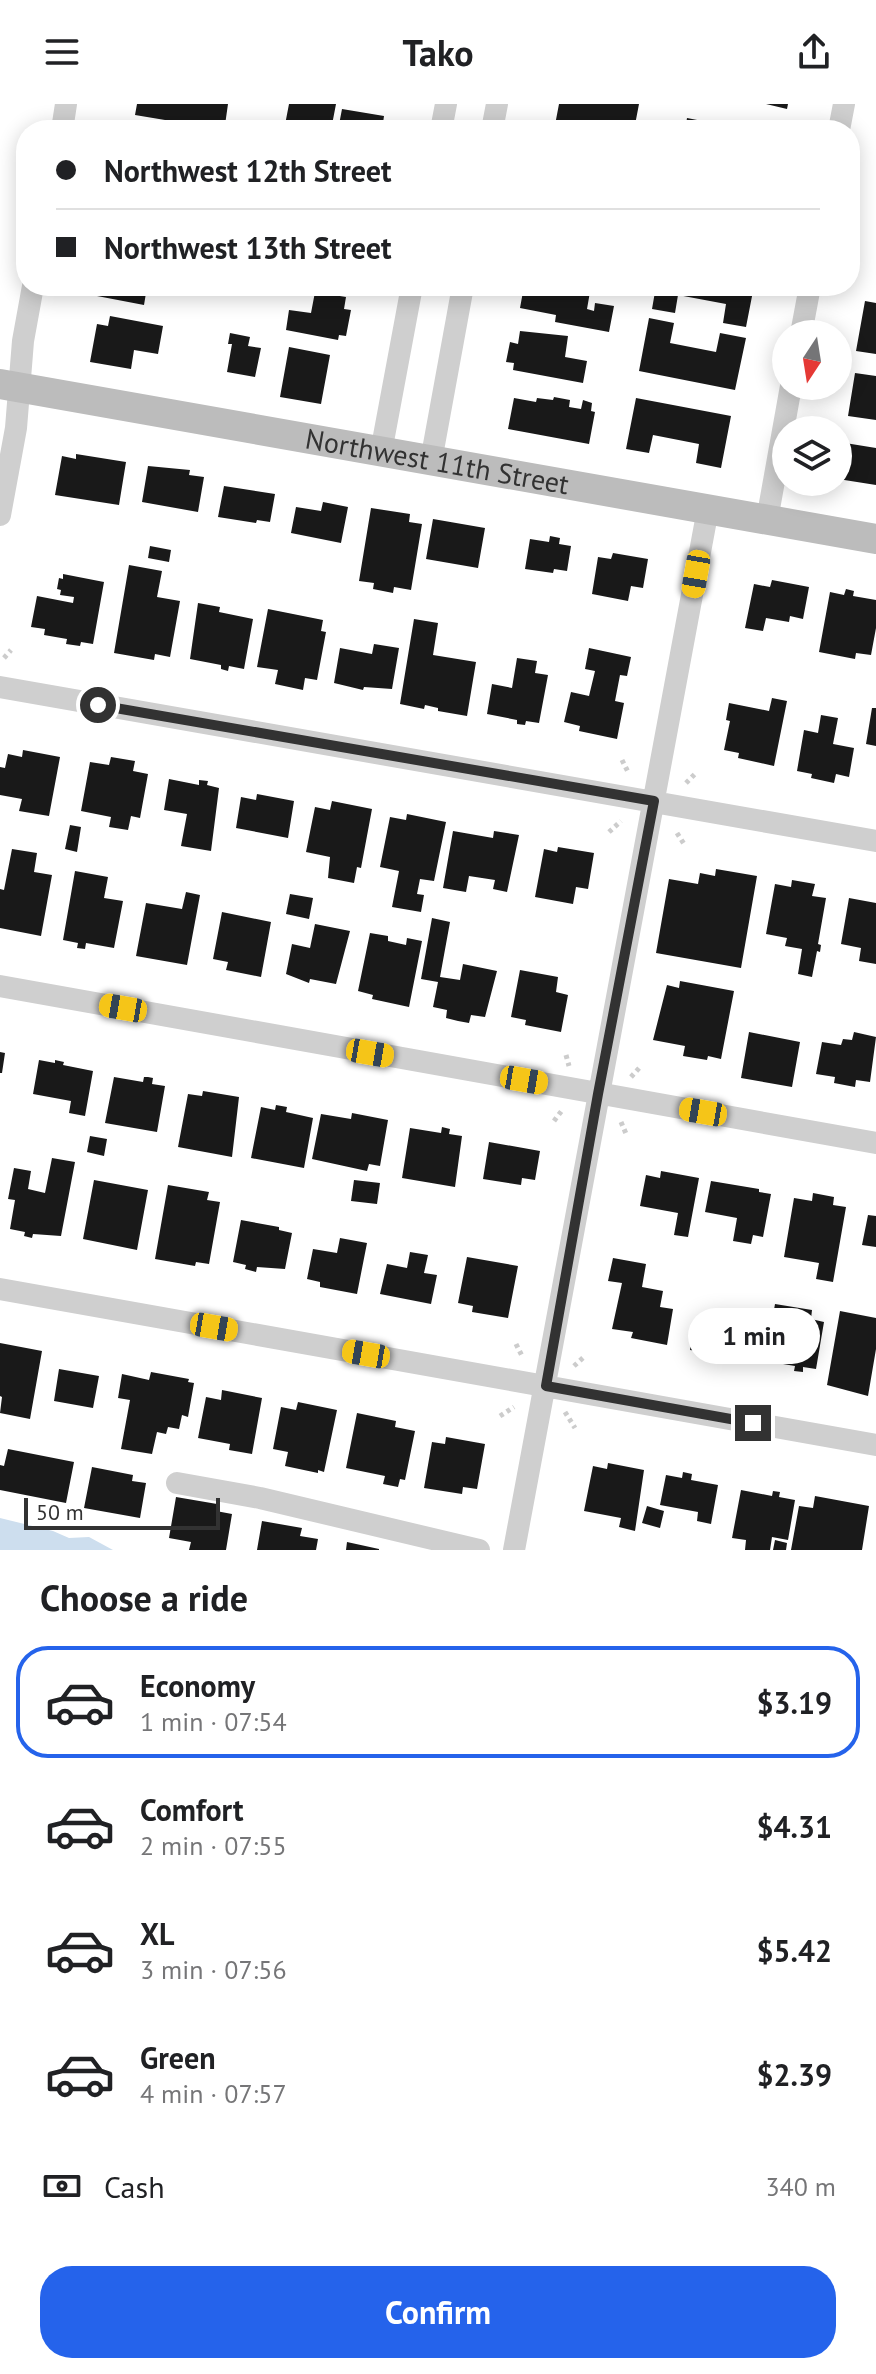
<!DOCTYPE html>
<html lang="en">
<head>
<meta charset="utf-8">
<style>
  :root { --surface:#fff; --page:#f2f2f2; --text:#202124; --muted:#757577; --line:#e0e0e0; --accent:#2563eb }
  body { margin:0; font-family:"PT Sans",sans-serif; background:var(--page); color:var(--text); height:100vh; display:flex; flex-direction:column; font-size:30px; white-space:nowrap }
  * { box-sizing:border-box; margin:0 }
  p { font-size:26px; color:var(--muted) }
  .icon { flex:none; width:44px; height:44px; fill:none; stroke:currentColor; stroke-width:2; stroke-linecap:round; stroke-linejoin:round }
  .map { position:relative; height:1446px; overflow:hidden }
  .panel { display:flex; flex-direction:column; background:var(--surface); flex:1 }
  .panel>* { flex:none }
  .top-card { position:absolute; left:16px; top:16px; width:844px; height:176px; border-radius:32px; box-shadow:0 4px 20px #0003; display:grid; align-content:center; height:176px; padding:0 40px; background:var(--surface) }
  .needle { width:52px; rotate:192deg }
  .tools { position:absolute; left:772px; top:216px; display:grid; gap:16px }
  .tools a { display:grid; place-items:center; width:80px; height:80px; border-radius:50%; background:var(--surface); box-shadow:0 4px 20px #0003; font-size:40px }
  .scale { position:absolute; left:24px; bottom:20px; width:196px; box-sizing:border-box; padding-left:8px; border:4px solid #323232; border-top:0; font-size:22px; line-height:28px; white-space:nowrap; color:#323232; -webkit-text-stroke:6px #fff; paint-order:stroke }
  .end { position:absolute; width:36px; height:36px; margin:-18px; border:10px solid #323232; background:#fff; box-shadow:0 0 0 4px #fff }
  .from { border-radius:50% }
  .bubble { position:absolute; height:56px; border-radius:28px; background:var(--surface); box-shadow:0 4px 20px #0003; font-size:26px; font-weight:600; line-height:56px; text-align:center }
  .car { position:absolute; width:24px; height:48px; margin:-24px -12px; border-radius:10px; box-shadow:0 0 6px 2px #0007; background:linear-gradient(#f5c518 24%,#345 0 40%,#f5c518 0 76%,#345 0 86%,#f5c518 0) }
  .top-card b { display:flex; align-items:center; gap:28px; height:76px; font-size:30px }
  .top-card b+b { border-top:2px solid var(--line) }
  .top-card i { width:20px; height:20px; background:var(--text) }
  ul { padding:0; list-style:none }
  li { display:flex; align-items:center; gap:24px; height:112px; margin:0 16px 12px; padding:0 24px; border:4px solid transparent; border-radius:32px }
  li div { flex:1 }
  li b { display:block; font-size:30px }
  li em { font-style:normal; font-weight:600 }
  li.on { border-color:var(--accent) }
  li>.icon { width:72px; height:72px; stroke-width:1.5 }
  h2 { padding:0 40px; font-size:36px; line-height:96px }
  .pay { display:flex; align-items:center; gap:20px; height:88px; padding:0 40px; font-size:30px }
  .pay p { margin-inline-start:auto }
  .button { display:flex; gap:16px; margin-top:auto; padding:16px 40px }
  .button a { flex:1; height:92px; border-radius:32px; background:var(--accent); color:#fff; font-size:32px; font-weight:600; line-height:92px; text-align:center }
  header { display:flex; justify-content:space-between; align-items:center; height:104px; padding:0 40px; background:var(--surface); font-size:36px; font-weight:600 }
  .map>svg:first-child { display:block }
  .water { fill:#cddeee }
  .building { fill:#191919 }
  .lines { fill:none; stroke-linecap:round; stroke-linejoin:round }
  .path { stroke:#ccc; stroke-width:5; stroke-dasharray:4 4; stroke-linecap:butt }
  .street { stroke:#cfcfcf; stroke-width:22 }
  .secondary { stroke:#bcbcbc; stroke-width:30 }
  .route { stroke:#323232; stroke-width:10 }
  .labels { text-anchor:middle; stroke-width:8; stroke-linejoin:round; paint-order:stroke }
  .street-label { font-size:28px; fill:#323232; stroke:#fff }
</style>
</head>
<body>
<header><svg class="icon" aria-label="menu" viewBox="0 0 24 24"><path d="M4 6h16M4 12h16M4 18h16"/></svg>Tako<svg class="icon" aria-label="share" viewBox="0 0 24 24"><path d="M12 15V3M7 8l5-5 5 5M5 13v7h14v-7"/></svg></header>
<div class="map">
<svg width="876" height="1446" viewBox="0 0 876 1446">
  <rect width="100%" height="100%" fill="#fff"/>
  <path class="water" d="M0 1414 53 1427 69 1434 89 1433 113 1446H0Z"/>
  <path class="building" d="M137 0H228L225 21 214 19 213 24 135 11Z
    M289 0H336L331 26H284Z
    M559 0H639L634 26H581L555 21Z
    M766 0H788L787 5Z
    M342 5 384 12 382 26H338Z
    M687 14 743 25V26H685Z
    M99 182 147 183 144 201 97 192Z
    M524 182H591L587 205 594 207 595 199 614 202 609 228 555 218 556 211 520 204Z
    M656 182H754L746 223 723 219 726 200 678 191 675 209 652 205Z
    M315 188 346 193 344 205 351 206 346 232 339 231 338 236 286 226 289 206 311 209Z
    M865 197 876 199V250L856 247Z
    M110 212 163 222 158 250 134 246 131 265 90 258 97 220 108 222Z
    M649 214 674 219 670 239 716 248 720 229 746 234 735 286 639 267Z
    M520 227 568 232 565 253 587 257 583 279 513 266 514 259 506 258 510 238 518 240Z
    M230 229 250 233 248 242 261 244 255 273 227 268 232 240H228Z
    M289 243 330 251 321 300 280 293Z
    M855 269 876 272V316L848 312Z
    M554 293 570 296 569 303 581 305 583 296 592 299 591 307 595 308 589 340 508 325 514 294 536 298 537 294 553 296Z
    M636 294 731 312 721 364 696 359 699 340 653 331 649 349 626 345Z
    M839 338 876 344V381L838 375Z
    M76 350 126 358 119 401 55 391 62 352 76 355Z
    M148 362 190 366 189 371 204 373 198 408 142 398Z
    M224 382 275 390 270 418 257 416 256 419 218 413Z
    M323 398 348 403 341 439 291 429 296 403 321 407Z
    M371 404 410 410 409 418 422 420 411 486 394 483 393 489 373 485 374 479 359 477Z
    M433 415 485 424 478 464 426 455Z
    M550 432 560 434 559 440 571 442 567 467 554 465 553 469 525 465 530 435 549 438Z
    M150 442 171 446 169 458 148 454Z
    M613 449 648 455 643 484 631 482 628 497 592 490 598 453 611 455Z
    M129 461 162 467 157 493 180 497 170 553 155 550 154 556 114 549Z
    M63 470 104 478 93 540 81 538 80 542 66 540 67 535 44 531 45 525 31 523 37 492 73 499 74 493 60 491 61 486 57 485 59 474 63 475Z
    M772 476 809 483 803 515 790 512 789 518 766 514 763 527 745 524 754 480 770 483Z
    M846 485 854 487 853 492 876 496V524L871 551 856 549 855 555 819 548 830 488 844 491Z
    M198 499 220 503 219 508 253 515 244 565 229 562 228 567 221 565V561L190 555Z
    M268 505 323 516 321 527 326 528 317 576 305 574 303 586 275 580 278 566 257 563Z
    M414 515 438 519 433 551 476 558 467 612 438 607V604L425 601 424 605 400 600Z
    M374 540 399 544 392 585 364 583 363 586 334 579 340 544 372 550Z
    M589 544 631 553 627 572 620 571 615 597 624 599 617 635 579 627 580 622 564 618 571 588 589 592 595 567 585 565Z
    M517 554 537 557 535 569 548 571 539 619 526 617 525 621 517 620V616L487 610 492 580 512 584Z
    M772 594 787 597 774 662 738 654 739 649 724 646 730 617 726 616 729 599 769 607Z
    M872 604H876V642L866 640Z
    M821 611 838 614 833 640 854 644 849 673 836 670 834 679 811 674 812 670 797 667 804 626 818 629Z
    M23 646 60 653 49 712 19 707 22 695 0 691V663L5 664 8 650 22 653Z
    M111 653 135 657 133 667 148 670 140 714 131 712 128 726 109 723 111 713 81 707 90 658 109 661Z
    M169 675 199 681V676L208 677 207 681 219 684 211 747 181 742 187 710 164 706Z
    M257 690 294 697 288 734 236 724 241 693 256 696Z
    M332 697 372 705 361 764 357 763 354 779 328 774 330 753 306 748 315 703 330 706Z
    M407 710 446 718 434 777 420 775 417 790 424 791 421 808 392 803 399 767 380 763 390 713 406 716Z
    M70 721 81 723 77 748 65 745Z
    M453 727 493 734 494 727 519 731 507 788 493 785 495 776 469 772 466 788 443 784Z
    M558 743 594 749 588 785 576 783 573 800 535 793 544 745 557 748Z
    M12 745 37 749 34 768 52 771 41 832 0 824V785L4 786Z
    M716 765 757 772 741 864 656 849 669 775 698 780 700 769 715 772Z
    M75 767 108 773 104 794 123 797 114 844 86 839 85 845 77 844 78 839 63 836Z
    M792 776 815 780 812 792 826 794 818 840 821 841 820 848 817 847 812 873 798 870 802 845 785 842 787 834 766 830 775 780 791 783Z
    M186 788 200 791 187 861 136 852 146 799 182 805Z
    M290 790 313 794 309 815 286 810Z
    M849 794 876 799V860L859 857 861 844 841 840Z
    M222 808 271 818 261 873 226 866 228 858 213 855Z
    M432 814 450 818 440 873 460 876 463 860 497 867 485 913 471 911 469 919 458 917 446 914 447 906 433 903 438 878 421 875Z
    M315 820 350 827 336 880 310 875 309 879 286 870 292 840 310 844Z
    M370 829 388 832V837L406 841 407 834 422 837 409 903 372 895 373 891 358 887Z
    M520 866 558 873 556 888 568 891 561 928 525 921 526 916 511 913Z
    M680 877 734 887 721 955 708 952 707 956 683 952 685 942 653 936 667 881 679 884Z
    M749 928 800 938 792 983 741 974Z
    M854 928 876 933 870 978 856 976 855 983 834 979 835 973 816 970 822 938 841 941 843 935 852 936Z
    M0 948 5 949 2 969H0Z
    M39 956 55 959V956L64 958 63 961 93 967 85 1012 69 1009 71 997 33 990Z
    M114 973 143 978 144 973H148L153 974 152 980 165 982 157 1028 105 1019Z
    M203 987 239 993 232 1053 178 1043 188 990 202 992Z
    M276 1001 287 1003 286 1008 313 1014 304 1064 251 1054 261 1003 275 1006Z
    M352 1009 388 1016 380 1062 369 1060 367 1067 312 1055 321 1010 351 1015Z
    M442 1023 450 1025 449 1030 462 1032 455 1083 402 1074 410 1024 441 1029Z
    M90 1032 107 1035 104 1052 87 1048Z
    M489 1038 540 1047 535 1076 522 1074 521 1081 483 1075Z
    M52 1054 75 1058 61 1132 33 1130 32 1134 24 1132 25 1128 10 1125 15 1096 8 1095 14 1064 31 1067 28 1085 45 1089Z
    M661 1067 699 1074 688 1133 674 1131 678 1109 640 1102 646 1071 660 1074Z
    M94 1076 148 1086 137 1146 83 1135Z
    M354 1076 380 1079 377 1100 351 1097Z
    M711 1077 759 1085V1088L771 1090 763 1133 753 1131 751 1140 733 1137 737 1114 705 1108Z
    M168 1081 209 1088 207 1096 220 1098 209 1160 196 1158 195 1162 155 1155Z
    M813 1089 834 1093 833 1101 846 1103 833 1178 816 1175 819 1159 784 1153 794 1094 812 1097Z
    M868 1111 876 1112V1143L862 1141Z
    M241 1116 279 1123V1126L292 1129 285 1165 257 1163 256 1168 245 1165 246 1161 233 1158Z
    M340 1134 367 1139 357 1190 320 1183V1178L307 1175 313 1145 337 1149Z
    M410 1148 428 1151 424 1169 437 1171 431 1200 380 1190 387 1160 407 1164Z
    M467 1153 518 1162 508 1214 472 1208 473 1202 458 1199Z
    M613 1154 646 1160 642 1183 663 1187 660 1203 673 1205 667 1241 631 1234 633 1228 612 1225 622 1179 608 1177Z
    M775 1200 812 1206 811 1215 824 1218 816 1265 803 1263V1268L794 1267 795 1262 765 1257Z
    M840 1207 876 1214V1245L868 1292 827 1281Z
    M735 1213 749 1216 743 1253 690 1246 695 1215 733 1222Z
    M0 1239 42 1247 30 1315 0 1309 2 1293 0 1292Z
    M59 1265 99 1272 93 1304 54 1297Z
    M151 1268 189 1275 188 1278 194 1279 188 1313 182 1311 179 1325 168 1323 166 1330 157 1328 152 1350 121 1345 130 1296 118 1294 122 1270 149 1276Z
    M222 1286 262 1294 252 1350 229 1346 230 1340 198 1334 206 1293 221 1296Z
    M298 1298 337 1306 324 1368 318 1366V1369L285 1362 288 1348 273 1345 281 1303 296 1306Z
    M357 1309 396 1317 395 1323 415 1327 405 1376 400 1375 398 1383 383 1380 385 1372 346 1364Z
    M446 1333 485 1340 477 1385 463 1383 462 1390 424 1384 432 1338 445 1340Z
    M8 1345 74 1358 66 1399 0 1386V1361L4 1362Z
    M608 1359 644 1366 635 1427 619 1423 621 1414 584 1407 593 1362 607 1365Z
    M92 1363 133 1371 132 1377 146 1379 140 1414 84 1404Z
    M683 1368 692 1370 691 1376 718 1381 711 1420 697 1417 698 1408 660 1401 666 1371 682 1374Z
    M741 1386 772 1392 773 1387 780 1388 779 1393 795 1396 788 1436 772 1433 770 1446H745L746 1436 732 1434Z
    M815 1392 869 1402 862 1446H791L799 1402 813 1404Z
    M176 1393 217 1400 216 1407 232 1410 226 1446H189L191 1438 169 1434Z
    M647 1402 664 1407 660 1424 642 1419Z
    M262 1417 302 1424 300 1432 318 1435 316 1446H257Z
    M775 1436 787 1439 786 1446H773Z
    M347 1438 379 1445V1446H346Z"/>
  <g class="lines">
    <path class="path" d="M4 554 11 546
      M622 656 629 670
      M686 679 695 670
      M609 728 621 717
      M677 729 684 740
      M566 951 569 962
      M631 973 641 962
      M554 1017 563 1005
      M621 1018 627 1032
      M516 1240 523 1254
      M574 1262 585 1252
      M565 1308 575 1324
      M500 1312 514 1303"/>
    <path class="street" d="M62 26 66 0
      M441 26 446 0
      M492 26 497 0
      M839 26 844 0
      M801 230 810 182
      M381 348 412 182
      M431 357 463 182
      M0 411 16 324 23 237 33 182
      M767 416 791 282
      M0 583 876 737
      M0 882 876 1039
      M0 1185 876 1341
      M177 1379 260 1394 479 1446
      M514 1446 708 405"/>
    <path class="secondary" id="s1" d="M0 280 876 435"/>
  </g>
  <g class="lines">
    <path class="route" d="M98 601 654 697 598 990 546 1282 753 1319"/>
  </g>
  <g class="labels">
    <g class="street-label">
      <text dy="10" stroke="none"><textPath href="#s1" startOffset="444">Northwest 11th Street</textPath></text>
    </g>
  </g>
</svg>
<div class="tools">
<a><svg class="needle" viewBox="-14 -14 28 28"><path d="M0-13l5 13h-10z" fill="#e53935"/><path d="M0 13l5-13h-10z" fill="#757577"/></svg></a>
<a><svg class="icon" aria-label="layers" viewBox="0 0 24 24"><path d="M12 4l9 5-9 5-9-5zM3 14l9 5 9-5"/></svg></a>
</div>
<div class="scale">50 m</div>
<i class="end from" style="left:98px;top:601px"></i>
<i class="end" style="left:753px;top:1319px"></i>
<div class="bubble" style="left:688px;top:1204px;width:132px">1 min</div>
<i class="car" style="left:696px;top:470px;rotate:190deg"></i>
<i class="car" style="left:123px;top:904px;rotate:280deg"></i>
<i class="car" style="left:370px;top:949px;rotate:100deg"></i>
<i class="car" style="left:524px;top:976px;rotate:100deg"></i>
<i class="car" style="left:703px;top:1008px;rotate:280deg"></i>
<i class="car" style="left:214px;top:1223px;rotate:100deg"></i>
<i class="car" style="left:366px;top:1250px;rotate:280deg"></i>
<div class="top-card">
<b><i class="from"></i>Northwest 12th Street</b>
<b><i></i>Northwest 13th Street</b>
</div>
</div>
<section class="panel">
<h2>Choose a ride</h2>
<ul>
<li class="on"><svg class="icon" aria-label="car" viewBox="0 0 24 24"><path d="M5 17H2v-5l4-1 3-4h7l3 4 3 1v5h-3M9 17h6M6 11h13"/><circle cx="7" cy="17" r="2"/><circle cx="17" cy="17" r="2"/></svg><div><b>Economy</b><p>1 min · 07:54</p></div><em>$3.19</em></li>
<li><svg class="icon" aria-label="car" viewBox="0 0 24 24"><path d="M5 17H2v-5l4-1 3-4h7l3 4 3 1v5h-3M9 17h6M6 11h13"/><circle cx="7" cy="17" r="2"/><circle cx="17" cy="17" r="2"/></svg><div><b>Comfort</b><p>2 min · 07:55</p></div><em>$4.31</em></li>
<li><svg class="icon" aria-label="car" viewBox="0 0 24 24"><path d="M5 17H2v-5l4-1 3-4h7l3 4 3 1v5h-3M9 17h6M6 11h13"/><circle cx="7" cy="17" r="2"/><circle cx="17" cy="17" r="2"/></svg><div><b>XL</b><p>3 min · 07:56</p></div><em>$5.42</em></li>
<li><svg class="icon" aria-label="car" viewBox="0 0 24 24"><path d="M5 17H2v-5l4-1 3-4h7l3 4 3 1v5h-3M9 17h6M6 11h13"/><circle cx="7" cy="17" r="2"/><circle cx="17" cy="17" r="2"/></svg><div><b>Green</b><p>4 min · 07:57</p></div><em>$2.39</em></li>
</ul>
<div class="pay"><svg class="icon" aria-label="cash" viewBox="0 0 24 24"><path d="M3 7h18v10H3z"/><circle cx="12" cy="12" r="2"/></svg>Cash<p>340 m</p></div>
<div class="button"><a>Confirm</a></div>
</section>
</body>
</html>
